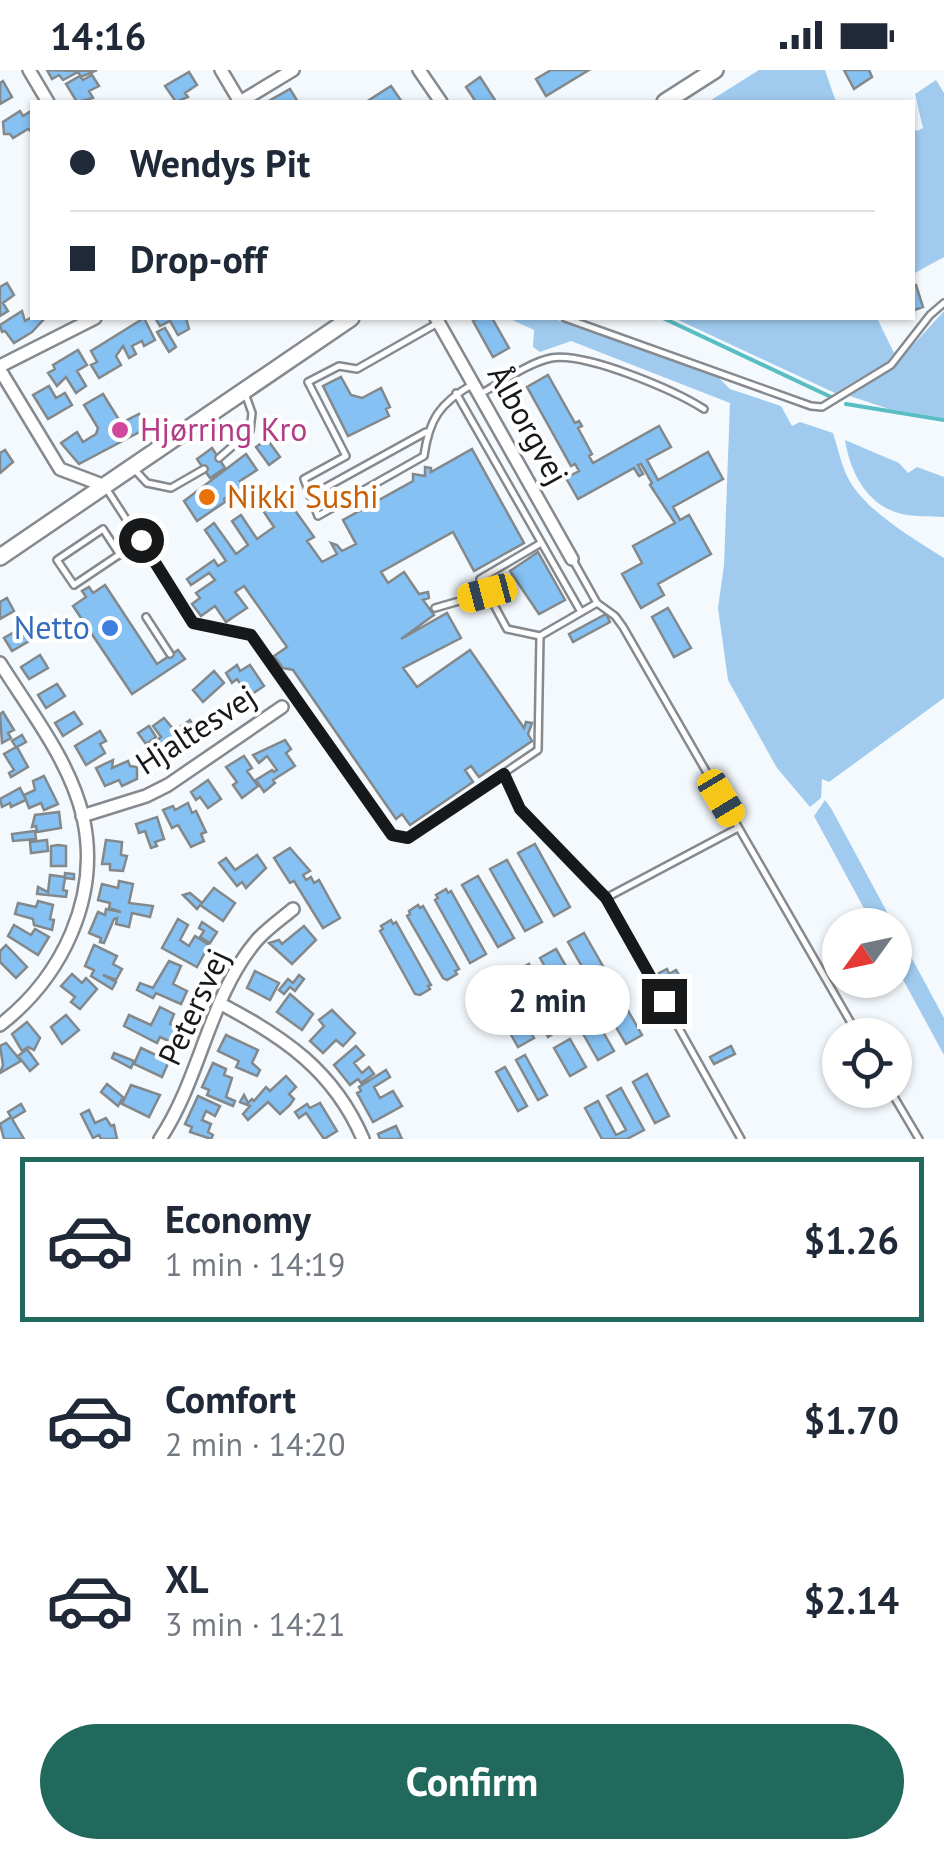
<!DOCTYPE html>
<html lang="en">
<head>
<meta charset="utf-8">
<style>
  :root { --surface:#fff; --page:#f6f6f7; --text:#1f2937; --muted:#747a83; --line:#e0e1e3; --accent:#21685d }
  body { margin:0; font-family:"PT Sans",sans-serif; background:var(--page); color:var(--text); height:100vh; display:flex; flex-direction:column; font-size:38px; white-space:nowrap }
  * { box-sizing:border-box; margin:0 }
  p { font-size:32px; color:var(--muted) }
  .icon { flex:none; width:55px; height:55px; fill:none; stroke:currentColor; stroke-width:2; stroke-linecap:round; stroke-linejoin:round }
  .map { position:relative; height:1069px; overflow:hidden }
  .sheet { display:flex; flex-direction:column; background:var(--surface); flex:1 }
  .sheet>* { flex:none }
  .banner { position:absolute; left:30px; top:30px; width:885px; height:220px; border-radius:0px; box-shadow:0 2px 8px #0004; display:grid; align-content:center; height:220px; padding:0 40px; background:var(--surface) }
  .needle { width:65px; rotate:237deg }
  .fabs { position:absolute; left:822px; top:838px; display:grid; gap:20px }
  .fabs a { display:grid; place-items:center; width:90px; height:90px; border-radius:50%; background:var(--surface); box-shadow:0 2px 8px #0004; font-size:50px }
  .end { position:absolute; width:45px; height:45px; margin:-22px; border:12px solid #161819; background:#fff; box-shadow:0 0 0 5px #fff }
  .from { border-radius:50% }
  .bubble { position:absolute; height:70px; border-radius:35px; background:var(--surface); box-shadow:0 2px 8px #0004; font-size:32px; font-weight:700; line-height:70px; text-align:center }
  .car { position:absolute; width:30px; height:60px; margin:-30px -15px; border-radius:12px; box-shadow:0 0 8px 2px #0007; background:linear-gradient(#f5c518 24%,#345 0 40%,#f5c518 0 76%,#345 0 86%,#f5c518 0) }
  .banner b { display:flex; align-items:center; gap:35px; height:95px; font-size:38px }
  .banner b+b { border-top:2px solid var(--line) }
  .banner i { width:25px; height:25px; background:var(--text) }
  ul { padding:18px 0 0; list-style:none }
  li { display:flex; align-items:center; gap:30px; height:165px; margin:0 20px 15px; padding:0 20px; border:5px solid transparent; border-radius:0px }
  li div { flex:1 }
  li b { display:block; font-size:38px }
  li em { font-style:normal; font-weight:700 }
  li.current { border-color:var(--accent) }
  li>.icon { width:90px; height:90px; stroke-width:1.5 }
  .action { display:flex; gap:20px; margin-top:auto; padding:20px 40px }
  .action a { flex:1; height:115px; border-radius:60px; background:var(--accent); color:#fff; font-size:40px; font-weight:700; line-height:115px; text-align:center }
  .status { display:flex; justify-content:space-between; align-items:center; height:70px; padding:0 50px; background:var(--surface); direction:ltr }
  .status svg { height:28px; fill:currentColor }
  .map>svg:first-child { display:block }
  .green { fill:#a0cbef }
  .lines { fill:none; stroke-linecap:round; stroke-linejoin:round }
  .stream { stroke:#58bec4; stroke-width:4 }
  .building { fill:#85c1f3; stroke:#83888b; stroke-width:2.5 }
  .service-casing { stroke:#868a8e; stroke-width:10 }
  .minor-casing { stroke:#868a8e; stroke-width:16 }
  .secondary-casing { stroke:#868a8e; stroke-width:20 }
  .service { stroke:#fff; stroke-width:5 }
  .minor { stroke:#fff; stroke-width:11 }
  .secondary { stroke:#fff; stroke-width:15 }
  .route { stroke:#161819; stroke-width:12 }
  .hotel-dot { fill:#d1479c; stroke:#fff; stroke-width:4 }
  .food-dot { fill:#e8710a; stroke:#fff; stroke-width:4 }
  .shop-dot { fill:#3f7fe0; stroke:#fff; stroke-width:4 }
  .labels { text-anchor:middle; stroke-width:8; stroke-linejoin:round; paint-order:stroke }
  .street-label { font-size:32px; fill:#161819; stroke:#fff }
  .hotel-label { font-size:32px; fill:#b23c85; stroke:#fff; text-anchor:start }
  .food-label { font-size:32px; fill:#c56008; stroke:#fff; text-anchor:start }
  .shop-label { font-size:32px; fill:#366cbe; stroke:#fff; text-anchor:end }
</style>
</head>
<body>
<div class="status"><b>14:16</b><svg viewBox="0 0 49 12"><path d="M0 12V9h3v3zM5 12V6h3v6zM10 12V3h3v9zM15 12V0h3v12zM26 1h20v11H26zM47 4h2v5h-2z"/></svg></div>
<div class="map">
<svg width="944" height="1069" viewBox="0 0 944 1069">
  <rect width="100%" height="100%" fill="#f4f9fd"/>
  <path class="green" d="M759 0H825L836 32H708Z
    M936 10 944 23V187L913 204V59L917 61 923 58 915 24Z
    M944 241V348L889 339 850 326 891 299Z
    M508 248H552L719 308 730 319 781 336 792 356 800 352 833 363C838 378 841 394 848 408 864 440 914 469 944 488V628L829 712 822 709 821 728 810 737 777 698 728 610 718 538 724 495 730 333 571 271 540 282 533 277 534 260Z
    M674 248H877L894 283 887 292 835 323Z
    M845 370 899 393 908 403 917 397 944 407V447C931 446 915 447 902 444 867 436 850 402 845 370Z
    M825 730 831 738 894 855H873L814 746Z
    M895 857 944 948V985L895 895Z"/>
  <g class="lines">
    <path class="stream" d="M663 248 831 327
      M846 334 944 350"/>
  </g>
  <path class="building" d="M47 0 77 1 97 0 81 7 78 2 63 10 59 5 52 9Z
    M551 0H589L546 26 536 9Z
    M844 0H869L872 7 854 19Z
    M189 2 197 15 185 23 188 27 176 32 165 16Z
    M92 5 99 16 89 21 93 28 77 32 66 14 80 6 83 10Z
    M480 7 495 30 491 32H476L466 17Z
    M3 11 12 27 0 34V13Z
    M391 16 402 32H366Z
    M290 19 298 32H267Z
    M20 41 23 46 31 41 32 62 28 59 13 68 10 64H4L3 52Z
    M7 213 14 225 3 233 8 241 0 246V217Z
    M916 215 923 237 912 241V216Z
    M22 241 25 251 32 247 45 248 32 262 14 273 5 261 2 262 0 255Z
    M144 248 155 270 144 276 142 271 132 276 136 284 129 288 123 276 116 286 121 295 99 308 91 295 97 292 91 281Z
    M155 248H186L189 259 178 265 170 251 160 256Z
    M479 248H492L509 278 493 287 473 251Z
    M165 258 176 277 169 282 157 262Z
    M78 280 87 295 77 301 86 316 76 323 66 307 57 316 48 303 55 299 53 295Z
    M548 305 575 353 579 351 582 356 578 358 592 384 589 386 593 393 659 356 671 377 647 390 658 410 708 382 723 409 673 437 680 450 689 445 711 484 658 514 664 525 641 538 622 504 642 493 633 476 675 453 650 415 652 413 641 394 638 395 643 404 639 406 634 398 578 429 566 408 579 401 575 394 571 396 527 317Z
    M341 307 351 325 362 328 381 318 390 337 386 339 389 346 348 366 323 316Z
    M49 316 56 328 65 323 72 335 48 349 33 325Z
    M103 324 121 353 139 344 147 358 79 394 61 373 77 362 83 372 96 364 98 358 84 335Z
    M267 369 280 387 269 395 256 377Z
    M212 378 225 398 210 408 197 389Z
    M472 379 524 473 474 501 453 462 381 502 388 513 404 502 419 524 428 522 429 528 423 530 434 545 401 569 447 543 461 568 403 598 417 617 470 580 524 658 526 652 532 653 528 664 532 671 479 707 471 696 465 700 473 712 410 755 402 744 396 749 293 600 283 598 274 586 287 577 244 516 235 522 247 538 226 552 215 536 201 546 192 534 200 528 196 523 215 510 209 503 191 515 187 509 214 490 218 496 226 491 205 460 214 453 236 484 248 475 232 451 241 445 257 469 274 457 258 433 279 418 314 467 307 471 322 492 337 484 331 473 337 475 342 481 356 474 343 450 413 411V404L425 406V397L431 398V402Z
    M5 380 13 392 0 403V383Z
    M246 384 257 400 240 411 243 416 224 429 225 432 197 451 184 431Z
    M538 482 565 530 539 544 510 501Z
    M105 515 157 594 178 580 185 589 132 624 73 536 86 527 82 521 89 517 93 523Z
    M7 528 14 541 0 549V532Z
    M668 538 691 578 674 587 652 547Z
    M606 544 610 552 573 572 569 564Z
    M23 557 31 570 12 581 4 568Z
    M40 585 48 598 29 609 21 597Z
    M237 595 240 601 250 595 264 616 249 626 237 609 232 613 226 603Z
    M214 601 224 613 203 632 193 620Z
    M57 614 65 626 46 638 38 625Z
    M3 642 14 660 8 663 11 668 2 673 0 644Z
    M74 642 82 654 63 666 55 653Z
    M164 648 180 667 176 670 179 675 161 688 152 675 161 667 153 656Z
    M190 650 194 657 205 650 213 663 199 673 191 662 187 665 181 656Z
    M149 656 156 667 146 674 138 663Z
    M100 661 106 671 100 674 105 683 86 695 75 676Z
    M22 665 26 672 17 677 28 697 11 707 9 703 14 700 4 684 16 677 12 671Z
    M285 670 291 679 286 683 295 696 273 710 275 713 264 722 256 710 272 700 274 702 277 700 267 686 259 693 253 685Z
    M244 686 252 698 247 701 258 716 242 728 233 715 237 712 226 697Z
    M113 690 112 698 128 691 130 696 137 697V709L122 716 119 710 105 716 96 698Z
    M44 706 58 734 44 740 41 733 29 738 24 725 35 720 33 711Z
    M208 710 221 729 208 738 200 727 196 730 191 722Z
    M20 718 26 730 11 737 10 733 2 737 0 729Z
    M188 733 192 743 196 741 206 762 201 764 204 771 191 777 178 755 172 758 163 740 173 736 175 740Z
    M59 742 61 758 37 762 36 756 32 757 35 745Z
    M157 747 164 769 155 772 157 776 151 778 145 761 139 763 136 754Z
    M35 761 36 769 13 771 12 764Z
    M47 770 48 781 31 783 30 772Z
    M106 770 122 772 121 785 127 786 123 801 110 800V794H102Z
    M535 774 570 837 554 846 518 783Z
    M58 775 66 776V796H51V776Z
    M290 778 310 801 303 805 306 810 311 807 314 813 319 810 340 848 323 858 294 811 290 813 274 788Z
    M257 785 266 798 246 818 242 812 237 816 219 793 226 788 235 800Z
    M507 790 542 852 525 861 490 799Z
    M65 803 74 804V809L65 808 63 820 67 821 66 827 37 824 38 817 48 822 50 805 65 807Z
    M478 806 514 868 498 877 462 815Z
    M119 811 133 814 129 833 153 836 150 847 132 843 129 857 116 854 117 848 114 849 104 873 100 872 101 868 89 863 98 842 105 845 106 839 121 842 109 838 110 833 98 830 102 814 118 818Z
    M214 818 235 833 223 851 200 835 197 839 183 825 190 823 202 833Z
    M446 819 448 823 451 821 486 884 470 893 435 830 438 828 436 825Z
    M38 831 53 835 50 849 54 850 52 860 34 855 33 849 15 844 18 833 36 837Z
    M418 835 420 838 423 836 459 899 455 901 457 904 447 910 443 908 407 846 410 844 409 841Z
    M178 849 188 855 180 870 189 876 195 866 209 875 197 897 162 878Z
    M391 850 393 854 396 852 431 915 428 916 430 919 420 925 415 924 380 861 383 859 381 856Z
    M202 852 217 862 210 873 200 867 204 861 199 858Z
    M14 855 31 865 35 859 49 867 38 885 8 866Z
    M304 856 316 870 292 894 269 873 279 870 282 874Z
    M584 863 620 926 604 935 568 872Z
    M6 875 27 897 16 908 0 892V881Z
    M94 875 117 886 113 894 122 899 116 910 103 905 116 912 112 919 91 906 94 900 85 896Z
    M556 879 592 941 576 951 540 888Z
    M169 891 181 896 173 914 187 921 181 934 156 923 153 928 137 920 140 913 153 918Z
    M529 894 564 957 548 967 512 903Z
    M667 899 669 904 676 900 682 910 675 914 678 919 670 924 659 903Z
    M255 901 279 913 270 930 247 918Z
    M72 904 82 913 86 908 97 919 80 939 71 932 75 927 61 916Z
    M299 905 304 909 295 921 290 917 284 924 279 920 288 909 293 913Z
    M501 910 534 968 518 977 485 919Z
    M290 924 313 944 302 960 277 942Z
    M160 937 174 944 170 954 180 959 173 973 160 967 157 973 124 956 129 945 151 955Z
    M626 937 642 965 626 974 610 947Z
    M332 940 355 963 343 976 336 970 323 983 310 971 324 956 319 950Z
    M66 945 79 960 62 974 51 957Z
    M27 952 40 968 34 980 28 977 22 981 12 964Z
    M598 953 614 981 598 990 582 962Z
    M226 965 258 980 252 993 260 1000 257 1006 236 997 239 991 218 981Z
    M570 969 586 997 570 1006 554 978Z
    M6 973 21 991 0 1003 3 995 0 976Z
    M356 976 364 985 354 993 362 1003 369 997 374 1004 361 1013 358 1009 350 1015 334 995Z
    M731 976 735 984 714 994 710 987Z
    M141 978 169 991 162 1007 134 994Z
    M27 979 38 994 30 1001 18 986Z
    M114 983 134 991 131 998 112 988Z
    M525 985 547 1025 538 1030 516 990Z
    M213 993 226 999 224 1005 232 1008 226 1027 235 1031 233 1036 207 1025 209 1020 202 1017Z
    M505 997 527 1036 518 1041 496 1002Z
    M386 1000 390 1007 374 1017 380 1028 393 1021 402 1036 373 1052 357 1023 361 1021 359 1017Z
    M647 1004 669 1046 655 1053 633 1012Z
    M286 1006 296 1017 289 1024 294 1029 290 1035 280 1044 268 1032 248 1050 243 1044 250 1036 240 1032 244 1025 248 1033 252 1029 254 1031 266 1017 270 1021Z
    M107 1014 123 1027 118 1036 101 1022Z
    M131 1015 160 1025 149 1047 122 1034Z
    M621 1018 644 1060 627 1069H602L585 1038 598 1031 616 1065 626 1060 607 1026Z
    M198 1026 220 1036 215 1046 206 1041 202 1050 211 1054 208 1062 213 1065 211 1069 190 1062 192 1057 185 1054Z
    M320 1033 337 1061 324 1069 306 1043 299 1048 295 1042 307 1034 310 1038Z
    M21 1034 25 1041 12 1049 24 1069H4L0 1054 11 1047 8 1042Z
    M89 1040 95 1053 106 1048 111 1056 114 1055 117 1069H101L99 1065 93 1068 81 1044Z
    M396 1056 402 1069H380L378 1064Z"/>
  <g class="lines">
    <g class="service-casing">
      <path id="service" d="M565 248 811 336 822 337 891 295 930 245 944 233
        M436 254 357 299 339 296 308 312 346 386 304 409 318 446 424 386C429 349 440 333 473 314
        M456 323 581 542
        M482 323C502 312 528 293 551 288 586 282 674 320 704 339
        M219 388 250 361 252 343 246 326
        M134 399 147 413 171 418 204 399
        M106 418 193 553 251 565 392 765 408 768 538 680 540 566 597 533
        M310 426 426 362
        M120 485 103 459 57 490 74 515 141 470
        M574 492 597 533 615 546 623 557 858 965
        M435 538 487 523
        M146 547 170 584
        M540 566 507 559 480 509 541 473
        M504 706 520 739 606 828 741 1069
        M606 828 738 758
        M890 1020 919 1069"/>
    </g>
    <g class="minor-casing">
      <path id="minor" d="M29 0 48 32
        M221 0 240 32
        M419 0 441 32
        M240 32 293 0
        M436 248 572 489
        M0 296 95 248
        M0 300 60 399 105 416
        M0 593C30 641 70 691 83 747 101 827 62 907 0 955
        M82 746 146 726 168 715 282 637
        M221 934C284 967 334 1001 363 1069
        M160 1069C201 1008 209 926 257 870 268 858 281 849 293 839"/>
    </g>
    <g class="secondary-casing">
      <path id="secondary" d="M665 32 715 0
        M0 487 351 248"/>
    </g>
    <use href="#service" class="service"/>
    <use href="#minor" class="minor"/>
    <use href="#secondary" class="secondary"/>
  </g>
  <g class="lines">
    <path class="route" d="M141 470 193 553 251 565 392 765 408 768 504 704 520 739 606 828 664 931"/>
  </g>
  <circle class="hotel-dot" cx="120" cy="360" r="10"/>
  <circle class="food-dot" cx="207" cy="427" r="10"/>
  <circle class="shop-dot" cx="110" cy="558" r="10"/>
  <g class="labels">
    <g class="street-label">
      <text transform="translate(528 355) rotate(61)" y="11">Ålborgvej</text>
      <text transform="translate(196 660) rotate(-33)" y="11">Hjaltesvej</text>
      <text transform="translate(194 937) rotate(-65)" y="11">Petersvej</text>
    </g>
    <g class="hotel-label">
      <text x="140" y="371">Hjørring Kro</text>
    </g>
    <g class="food-label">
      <text x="227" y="438">Nikki Sushi</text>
    </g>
    <g class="shop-label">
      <text x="90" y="569">Netto</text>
    </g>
  </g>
</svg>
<div class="fabs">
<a><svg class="needle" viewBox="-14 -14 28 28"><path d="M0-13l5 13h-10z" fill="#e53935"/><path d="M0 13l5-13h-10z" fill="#747a83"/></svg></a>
<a><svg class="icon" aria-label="locate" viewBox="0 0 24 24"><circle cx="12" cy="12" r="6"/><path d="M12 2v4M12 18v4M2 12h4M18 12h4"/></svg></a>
</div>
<i class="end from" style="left:141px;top:470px"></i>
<i class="end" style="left:664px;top:931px"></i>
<div class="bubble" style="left:465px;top:895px;width:165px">2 min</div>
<i class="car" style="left:487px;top:523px;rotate:255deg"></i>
<i class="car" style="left:721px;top:728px;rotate:149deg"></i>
<div class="banner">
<b><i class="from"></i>Wendys Pit</b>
<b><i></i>Drop-off</b>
</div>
</div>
<section class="sheet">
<ul>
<li class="current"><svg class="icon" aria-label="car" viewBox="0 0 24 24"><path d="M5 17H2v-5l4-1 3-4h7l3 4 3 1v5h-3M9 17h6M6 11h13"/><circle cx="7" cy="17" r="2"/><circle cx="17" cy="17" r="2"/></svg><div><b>Economy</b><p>1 min · 14:19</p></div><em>$1.26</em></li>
<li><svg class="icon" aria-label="car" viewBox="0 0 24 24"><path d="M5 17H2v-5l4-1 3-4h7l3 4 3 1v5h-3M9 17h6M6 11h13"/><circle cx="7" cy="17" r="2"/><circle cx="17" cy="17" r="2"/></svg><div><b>Comfort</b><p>2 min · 14:20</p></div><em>$1.70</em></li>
<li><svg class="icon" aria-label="car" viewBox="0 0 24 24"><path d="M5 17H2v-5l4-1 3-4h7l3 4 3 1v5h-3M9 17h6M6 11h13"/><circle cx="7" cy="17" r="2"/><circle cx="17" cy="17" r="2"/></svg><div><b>XL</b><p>3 min · 14:21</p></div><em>$2.14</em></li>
</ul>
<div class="action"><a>Confirm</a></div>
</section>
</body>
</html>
